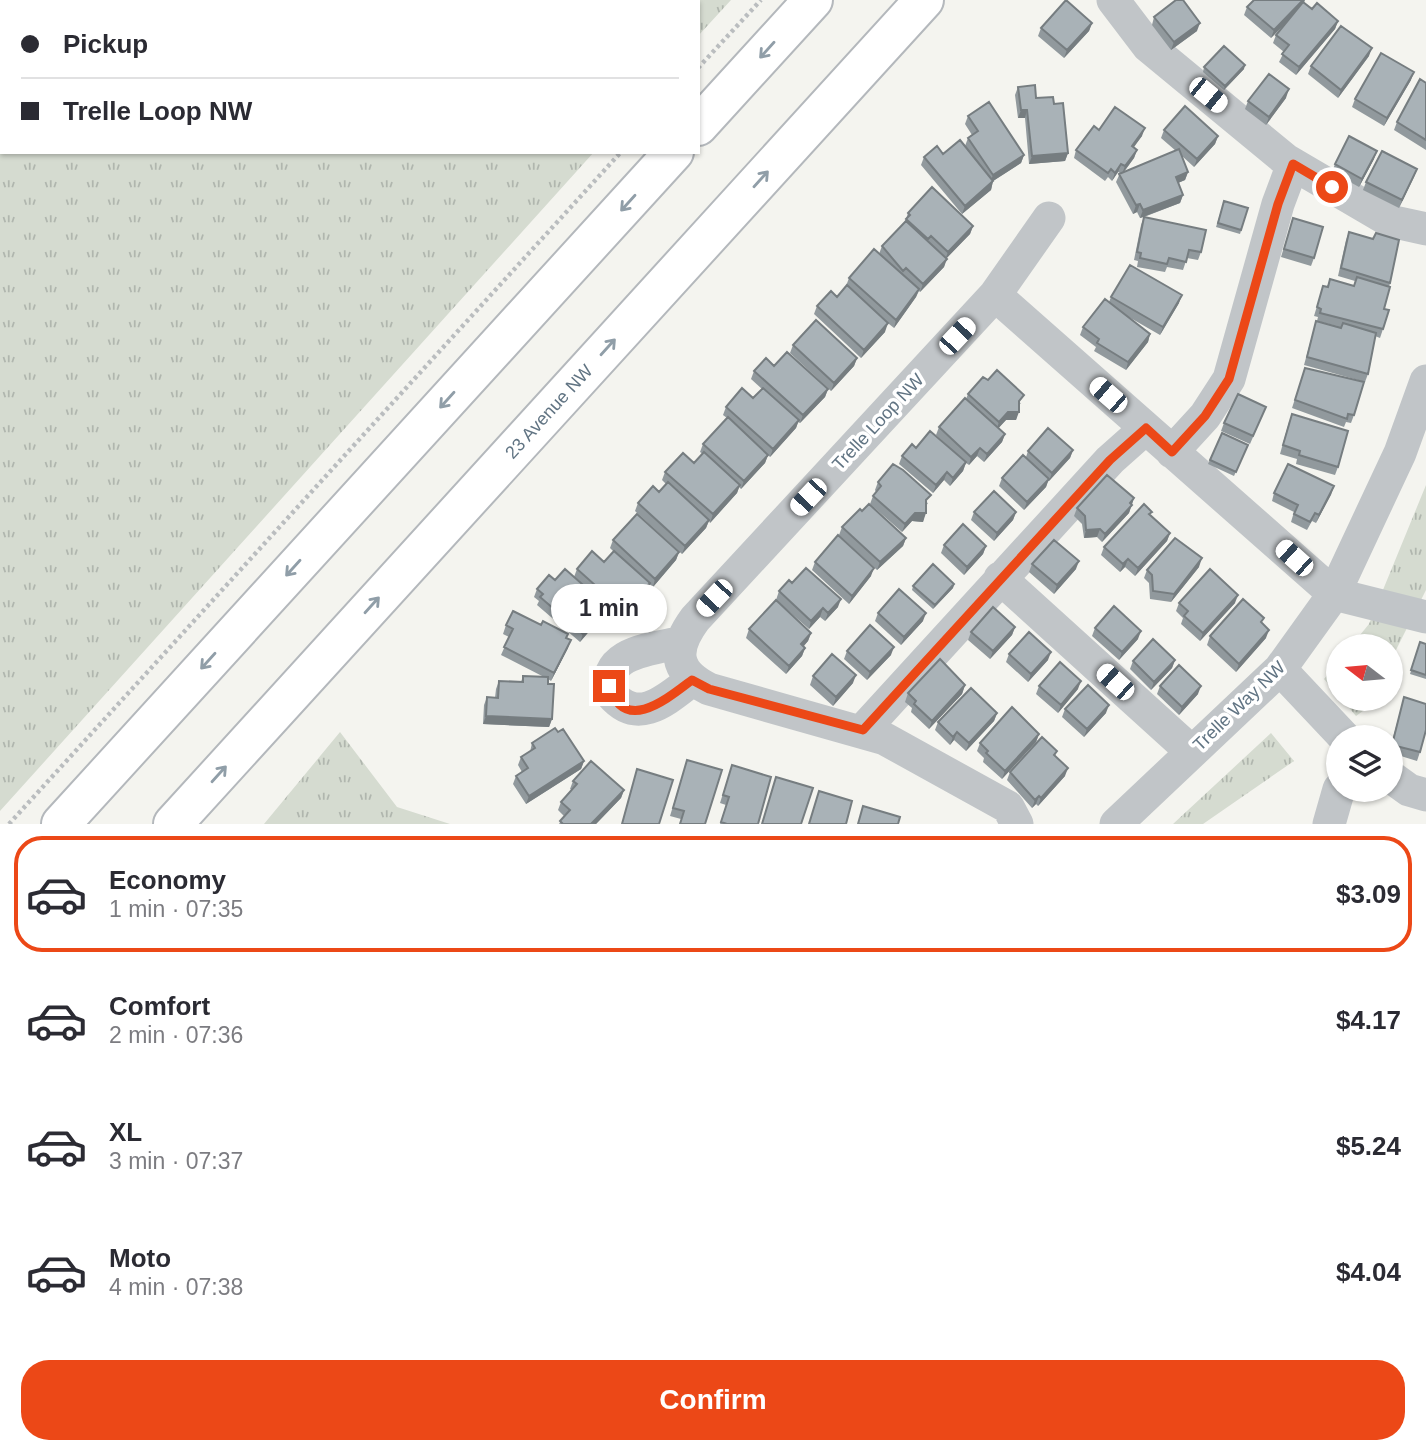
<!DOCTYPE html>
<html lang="en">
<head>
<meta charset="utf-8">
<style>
  :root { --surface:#fff; --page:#f7f7f7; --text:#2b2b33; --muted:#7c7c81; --line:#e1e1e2; --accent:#ec4817 }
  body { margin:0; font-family:Arial,sans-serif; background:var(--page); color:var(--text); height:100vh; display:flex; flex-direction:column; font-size:26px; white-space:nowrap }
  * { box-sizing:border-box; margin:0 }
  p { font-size:23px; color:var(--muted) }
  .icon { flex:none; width:38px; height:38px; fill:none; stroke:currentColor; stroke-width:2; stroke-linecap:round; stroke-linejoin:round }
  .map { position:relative; height:824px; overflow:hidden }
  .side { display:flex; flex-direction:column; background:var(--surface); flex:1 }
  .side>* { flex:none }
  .top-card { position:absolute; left:0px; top:0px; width:700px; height:154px; box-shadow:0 2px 5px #0004; display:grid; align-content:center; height:154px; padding:0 21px; background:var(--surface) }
  .needle { width:46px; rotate:286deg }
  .tools { position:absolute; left:1326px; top:634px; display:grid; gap:14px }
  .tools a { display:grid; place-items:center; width:77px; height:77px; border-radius:50%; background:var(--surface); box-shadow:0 2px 5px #0004; font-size:35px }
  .end { position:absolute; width:32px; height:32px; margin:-16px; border:9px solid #ec4817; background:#fff; box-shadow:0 0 0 4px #fff }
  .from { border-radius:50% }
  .bubble { position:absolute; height:49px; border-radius:24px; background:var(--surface); box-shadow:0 2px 5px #0004; font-size:23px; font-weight:700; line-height:49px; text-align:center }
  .car { position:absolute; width:21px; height:42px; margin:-21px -10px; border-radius:9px; box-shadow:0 0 5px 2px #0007; background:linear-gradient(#fff 24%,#345 0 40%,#fff 0 76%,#345 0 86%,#fff 0) }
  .top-card b { display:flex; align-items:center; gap:24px; height:66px; font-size:26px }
  .top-card b+b { border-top:2px solid var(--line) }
  .top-card i { width:18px; height:18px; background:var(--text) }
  ul { padding:12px 0 0; list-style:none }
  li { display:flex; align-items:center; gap:21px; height:116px; margin:0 14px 10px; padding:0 7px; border:4px solid transparent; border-radius:28px }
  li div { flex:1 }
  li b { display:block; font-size:26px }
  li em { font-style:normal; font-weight:700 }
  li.on { border-color:var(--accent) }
  li>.icon { width:63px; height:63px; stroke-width:1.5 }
  .cta { display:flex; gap:14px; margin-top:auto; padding:14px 21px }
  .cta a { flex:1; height:80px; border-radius:28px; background:var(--accent); color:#fff; font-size:28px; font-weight:700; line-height:80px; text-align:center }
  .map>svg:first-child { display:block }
  .park { fill:url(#park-tufts) }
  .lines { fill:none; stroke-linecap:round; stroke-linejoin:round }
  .major-casing { stroke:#b4b8bc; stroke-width:42 }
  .path { stroke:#babdbf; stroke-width:4.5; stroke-dasharray:3.5 3.5; stroke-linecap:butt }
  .minor { stroke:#c1c5c8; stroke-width:33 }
  .major { stroke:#fff; stroke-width:38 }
  .wall { fill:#91999d }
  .shaded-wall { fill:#767d80 }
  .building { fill:#a9b2b7; stroke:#767d80; stroke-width:2 }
  .oneway { stroke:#909ea8 }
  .route { stroke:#ec4817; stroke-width:9 }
  .labels { text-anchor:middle; stroke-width:7; stroke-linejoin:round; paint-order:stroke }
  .street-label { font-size:18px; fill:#617483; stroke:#fff }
</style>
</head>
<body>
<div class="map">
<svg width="1426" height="824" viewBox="0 0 1426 824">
  <defs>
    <pattern id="park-tufts" width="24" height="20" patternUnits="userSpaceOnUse" patternTransform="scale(1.75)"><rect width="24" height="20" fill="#d5dbd0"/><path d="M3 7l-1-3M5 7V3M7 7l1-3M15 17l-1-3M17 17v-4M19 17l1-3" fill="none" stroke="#b0b6ae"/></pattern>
  </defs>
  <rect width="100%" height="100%" fill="#f4f4ef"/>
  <path class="park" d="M0 0H731L698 36V2H2V152H594L0 811Z
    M1426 485V590L1391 660V646H1351L1369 624Z
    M1339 661V696L1324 679Z
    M1341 698H1372L1367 708 1356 716Z
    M340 732 397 807 450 824H264Z
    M1271 733 1294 761 1203 824H1173Z"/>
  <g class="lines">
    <g class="major-casing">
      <g id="major">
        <path d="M698 126 813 0"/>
        <path d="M61 824 674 152"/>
        <path id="s1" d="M173 824 924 0"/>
      </g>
    </g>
    <path class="path" d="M698 68 761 0
      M9 824 621 152"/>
    <path class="minor" d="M1113 0 1148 46 1286 160 1390 221 1426 229
      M7 2 11 0
      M244 2 246 0
      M995 295 1049 218
      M1172 452 1205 416 1229 379 1278 204 1293 164
      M1000 578 1192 752
      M679 643C650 649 599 653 612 695 639 726 667 699 692 680
      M1280 669 1344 737
      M863 730 1110 460 1146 428
      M1391 777 1409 790 1426 795
      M1017 824 1008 807 885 739 709 689C673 671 673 649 695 619L995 295 1334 594 1426 617
      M1116 824 1280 669 1334 594 1400 453 1426 381
      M1329 824 1339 789"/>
    <use href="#major" class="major"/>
  </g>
  <path class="wall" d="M1304 3 1312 9 1338 21 1335 29 1296 75 1279 62 1284 52 1273 43 1276 35 1290 19 1271 38 1244 15 1247 7Z
    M1154 17 1197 31 1171 50 1152 25Z
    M1092 23 1089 31 1064 58 1038 36 1041 28Z
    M1369 56 1338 98 1308 74 1311 66Z
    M1204 67 1244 69 1224 90 1203 72Z
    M1411 80 1384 126 1352 107 1355 99Z
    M1426 83V150L1394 130 1397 122Z
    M1018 87 1036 98 1068 153 1065 161 1029 164 1025 118H1018L1015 95Z
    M1286 98 1266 125 1245 109 1248 101Z
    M968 116 1024 155 1021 163 993 181 991 190 962 214 921 165 924 157 943 154 965 146 968 138 972 135 965 124Z
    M1099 130 1142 136 1133 147 1137 150 1134 158 1124 172 1176 151 1161 138 1164 130 1218 136 1215 144 1194 167 1182 156 1188 172 1185 180 1178 183 1183 195 1180 203 1144 217 1201 252 1198 260 1187 258 1183 270 1167 267 1165 272 1137 267 1138 261 1134 260 1141 225 1144 217 1140 218 1137 212 1133 214 1116 182 1120 173 1118 172 1112 181 1108 177 1105 181 1074 158 1076 150Z
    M1374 159 1359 187 1332 172 1335 164Z
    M1417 169 1399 208 1363 190 1366 182Z
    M1224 201 1248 208 1240 234 1216 227Z
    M908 213 973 226 970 234 946 258 944 267 920 292 919 291 916 297 894 328 884 320 885 332 861 358 814 314 817 306 837 297 846 286 849 278 879 254 882 246 905 222Z
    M1293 218 1314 258 1311 266 1281 257Z
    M1349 232 1390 283 1384 309 1383 329 1380 338 1375 336 1368 374 1365 382 1304 365 1316 321 1341 327 1317 321 1318 317 1314 316 1323 286 1327 287 1330 279 1354 286 1355 281 1338 276 1346 240Z
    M1111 297 1179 303 1160 335 1127 316 1150 334 1148 342 1126 370 1094 351 1096 347 1080 335 1083 327 1109 302Z
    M793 345 857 358 854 366 831 391 790 353Z
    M774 366 828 389 825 397 800 423 798 422 796 428 770 457 768 455 765 463 741 489 739 487 737 493 710 523 709 521 706 528 682 554 635 511 638 503 659 492 666 484 662 480 665 472 694 463 703 454 700 452 703 444 727 418 723 415 726 407 753 398 762 389 751 379 754 371Z
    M1305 368 1354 415 1351 423 1346 422 1344 427 1292 408Z
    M968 394 1021 403 1019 405 1016 420H1006L998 428 1005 434 1002 442 984 462 977 456 969 465 966 463 963 471 950 486 944 480 933 493 899 464 902 456 916 448 962 459 936 435 939 427 966 399Z
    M1266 407 1250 444 1221 431 1224 423Z
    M1289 422 1338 467 1335 475 1296 464 1297 459 1280 454Z
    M1222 433 1248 445 1234 476 1208 464Z
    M1073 450 1070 458 1049 481 1048 480 1046 487 1024 510 999 486 1002 478 1026 457 1028 451Z
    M878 482 928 503 926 506 923 522 912 521 902 532 870 504 873 496 876 492 875 490Z
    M1334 486 1316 523 1312 521 1307 530 1291 522 1294 512 1272 501 1274 493Z
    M1134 498 1129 513 1102 542 1097 537 1084 538 1082 524 1074 516 1077 508Z
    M862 511 906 538 903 546 877 570 839 535 842 527Z
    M974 512H1016L1013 520 994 541 971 520Z
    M1151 516 1170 533 1167 541 1135 576 1125 567 1120 572 1101 555 1104 547Z
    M613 540 679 552 676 560 653 587 649 584 647 591 621 619 607 606 604 614 580 642 537 605 539 601 534 597 537 589 555 580 574 577 577 569 604 562 614 552 610 548Z
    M944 545 986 546 983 554 964 575 941 553Z
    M815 562 871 576 849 604 812 570Z
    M1032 564 1076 569 1054 594 1029 572Z
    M1199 567 1171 602 1150 599 1149 583 1144 578 1147 570Z
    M792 583 838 607 825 621 820 617 809 629 776 600 779 591Z
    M954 584 953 588 933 609 912 590 913 586Z
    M1179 603H1235L1200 641 1181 624 1183 618 1176 611Z
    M878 613 923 621 901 645 875 621Z
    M1262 624 1266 638 1236 672 1207 645 1210 636Z
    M506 625 567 639 568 648 551 681 548 679 552 719 549 727 483 724 484 705 487 697 495 698 496 689 499 681 521 682 523 676 544 677 501 655 509 637 503 634Z
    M1015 627 1012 635 990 659 968 640 971 632Z
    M1095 628 1138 639 1119 660 1092 636Z
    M749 629 811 633 808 641 804 646 805 648 802 656 786 674 746 638Z
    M1420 642 1426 644V679L1410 674Z
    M847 651 891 655 867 680 844 659Z
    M1009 654 1048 660 1028 682 1006 662Z
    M1175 660 1172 668 1151 690 1130 669 1133 661Z
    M813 676 853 683 833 706 810 685Z
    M965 685 962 694 929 729 911 712 912 708 905 702 908 693Z
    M1039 686 1078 689 1058 713 1036 694Z
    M1160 686 1198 694 1179 715 1157 694Z
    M1404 697 1420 752 1417 761 1391 753V745Z
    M1065 709 1106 713 1084 737 1062 717Z
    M997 713 994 721 966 751 954 740 950 745 935 730 938 722Z
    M558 732 584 761 581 769 526 804 513 784 516 776 522 772 518 765 521 757 530 752 532 743Z
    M1039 734 1036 742 1002 779 983 762 984 758 977 751 980 743Z
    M1057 751 1055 756 1065 776 1038 806 1036 804 1032 808 1007 780 1010 772Z
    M687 760 722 770 681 819 670 816Z
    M732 765 758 824H720L726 805 720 803Z
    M573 781 624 790 621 798 596 824H559L564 816 558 810 561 802 572 790 570 789Z"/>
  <path class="shaded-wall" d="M1303 0H1305L1303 5 1271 38 1274 30Z
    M1338 21 1335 29 1296 75 1299 67Z
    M1092 23 1089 31 1064 58 1067 50Z
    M1200 23 1197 31 1171 50 1174 42Z
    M1372 48 1369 56 1338 98 1341 90Z
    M1245 65 1244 69 1224 90 1225 86Z
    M1414 72 1411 80 1384 126 1387 118Z
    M1289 89 1286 98 1266 125 1269 117Z
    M1021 110H1027L1025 118H1018Z
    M1145 128 1142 136 1129 154 1132 146Z
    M1218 136 1215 144 1194 167 1197 159Z
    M1137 150 1134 158 1122 174 1125 166Z
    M1377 151 1374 159 1359 187 1362 179Z
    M1068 153 1065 161 1029 164 1032 156Z
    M1024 155 1021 163 990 183 993 175Z
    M1121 164 1118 172 1112 181 1115 173Z
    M1417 169 1414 177 1399 208 1402 200Z
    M1188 172 1185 180 1173 185 1176 177Z
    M993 181 991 190 962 214 965 206Z
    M1183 195 1180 203 1140 218 1143 210Z
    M1140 204 1137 212 1133 214 1136 205Z
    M973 226 970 234 945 260 948 252Z
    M947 259 944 267 920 292 923 284Z
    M919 289 916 297 894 328 896 320Z
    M1182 295 1179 303 1160 335 1163 327Z
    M888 323 885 332 861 358 864 350Z
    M1150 334 1148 342 1126 370 1128 362Z
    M857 358 854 366 831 391 834 383Z
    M828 389 825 397 800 423 803 415Z
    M1008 412H1019L1016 420H1006L996 431 999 422Z
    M799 420 796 428 770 457 773 449Z
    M1005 434 1002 442 984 462 987 454Z
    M980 448 977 456 969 465 971 457Z
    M1073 450 1070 458 1049 481 1052 473Z
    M768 455 765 463 741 489 744 481Z
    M966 462 963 471 950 486 953 478Z
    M947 472 944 480 933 493 936 485Z
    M1049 479 1046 487 1024 510 1027 502Z
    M740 485 737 493 710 523 713 514Z
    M1334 486 1331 495 1316 523 1319 515Z
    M1134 498 1129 513 1102 542 1105 534Z
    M1016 512 1013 520 994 541 997 533Z
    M915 513H926L923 522 912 521 902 532 905 524Z
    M709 520 706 528 682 554 685 546Z
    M1100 529 1097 537 1084 538 1086 530Z
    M1170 533 1167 541 1135 576 1138 568Z
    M906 538 903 546 877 570 880 562Z
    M986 546 983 554 964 575 967 567Z
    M679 552 676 560 653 587 655 579Z
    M1202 558 1199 567 1171 602 1174 594Z
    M1128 559 1125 567 1120 572 1123 564Z
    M1079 561 1076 569 1054 594 1057 585Z
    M874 568 871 576 849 604 852 596Z
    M650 583 647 591 621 619 624 611Z
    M954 584 953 588 933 609 935 605Z
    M1238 595 1235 603 1200 641 1203 633Z
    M841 599 838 607 825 621 828 613Z
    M607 606 604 614 580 642 583 634Z
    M823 608 820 617 809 629 811 621Z
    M926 613 923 621 901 645 904 637Z
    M1015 627 1012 635 990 659 993 651Z
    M1269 630 1266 638 1236 672 1239 664Z
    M1141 631 1138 639 1119 660 1122 652Z
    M811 633 808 641 798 652 801 644Z
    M571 640 568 648 551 681 554 673Z
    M894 647 891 655 867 680 870 672Z
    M805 648 802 656 786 674 789 666Z
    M1051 652 1048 660 1028 682 1031 674Z
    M1175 660 1172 668 1151 690 1154 682Z
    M856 675 853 683 833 706 836 697Z
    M1081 681 1078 689 1058 713 1061 705Z
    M965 685 962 694 929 729 932 721Z
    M1201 686 1198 694 1179 715 1182 707Z
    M1109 705 1106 713 1084 737 1087 729Z
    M997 713 994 721 966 751 969 743Z
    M486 716 552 719 549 727 483 724Z
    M957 732 954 740 950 745 953 737Z
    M1039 734 1036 742 1002 779 1005 771Z
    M584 761 581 769 526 804 529 796Z
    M1068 768 1065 776 1038 806 1041 798Z
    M624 790 621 798 596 824H591Z
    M1039 796 1036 804 1032 808 1035 800Z"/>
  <path class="building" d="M1066 0 1092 23 1067 50 1041 28Z
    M1176 0H1183L1200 23 1174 42 1154 17Z
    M1254 0H1303L1274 30 1247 7Z
    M1303 2 1312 9 1317 3 1338 21 1299 67 1282 54 1289 45 1276 35Z
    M1341 26 1372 48 1341 90 1311 66Z
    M1224 46 1245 65 1225 86 1204 67Z
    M1381 53 1414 72 1387 118 1355 99Z
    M1269 74 1289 89 1269 117 1248 101Z
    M1420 79 1426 83V140L1397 122Z
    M1035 85 1036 98 1053 97 1054 104 1063 103 1068 153 1032 156 1027 110H1021L1018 87Z
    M989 102 1024 155 993 175 968 138 978 131 968 116Z
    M1185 106 1218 136 1197 159 1164 130Z
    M1115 107 1145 128 1132 146 1137 150 1125 166 1121 164 1115 173 1111 169 1108 173 1076 150 1094 126 1099 130Z
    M1349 136 1377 151 1362 179 1335 164Z
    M960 140 993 181 965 206 924 157 937 146 943 154Z
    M1179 149 1188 172 1176 177 1183 195 1143 210 1140 204 1136 205 1119 174Z
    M1382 151 1417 169 1402 200 1366 182Z
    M932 187 973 226 948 252 931 236 928 239 906 219 910 215 908 213Z
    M1224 201 1248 208 1241 230 1218 223Z
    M1144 217 1206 230 1201 252 1189 250 1186 262 1169 258 1167 264 1140 258 1141 253 1137 252Z
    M1293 218 1323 227 1314 258 1284 249Z
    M906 221 947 259 923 284 906 268 903 271 882 246Z
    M1349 232 1373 239 1376 233 1399 240 1390 283 1341 268Z
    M874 249 919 289 896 320 849 278Z
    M1130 265 1182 295 1163 327 1111 297Z
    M1357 277 1390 287 1384 309 1389 310 1383 329 1320 313 1321 309 1317 307 1323 286 1328 287 1330 279 1354 286Z
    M847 285 888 323 864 350 817 306 831 291 837 297Z
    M1105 299 1150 334 1128 362 1097 343 1099 339 1083 327Z
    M816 320 857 358 834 383 793 345Z
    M1316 321 1341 328 1343 323 1376 333 1368 374 1307 357Z
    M787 352 828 389 803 415 754 371 766 358 774 366Z
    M1305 368 1364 382 1354 415 1348 414 1347 419 1295 400Z
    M997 370 1024 395 1019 401V412H1008L999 422 968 394 983 377 988 380Z
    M742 388 753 398 763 388 799 420 773 449 726 407Z
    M1238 394 1266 407 1253 436 1224 423Z
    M965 398 1005 434 987 454 980 448 971 457 939 427Z
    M1292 414 1348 431 1338 467 1299 455 1300 451 1283 445Z
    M728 417 768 455 744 481 703 444Z
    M1048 428 1073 450 1052 473 1028 451Z
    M930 431 966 462 953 478 947 472 936 485 902 456 912 444 916 448Z
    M1222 433 1248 445 1236 472 1210 460Z
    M704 452 740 485 713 514 665 472 683 453 694 463Z
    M1023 455 1049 479 1027 502 1002 478Z
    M893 464 903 470 931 495 926 500V513H915L905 524 873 496 881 486 878 482Z
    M1288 464 1334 486 1319 515 1315 513 1310 522 1294 514 1298 505 1274 493Z
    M1107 475 1134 498 1130 503 1132 505 1105 534 1100 529 1086 530 1085 516 1077 508Z
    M668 482 709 520 685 546 638 503 653 486 659 492Z
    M994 491 1016 512 997 533 974 512Z
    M869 504 906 538 880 562 842 527 860 509 862 511Z
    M1144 504 1152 512 1149 514 1170 533 1138 568 1128 559 1123 564 1104 547Z
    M637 514 679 552 655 579 613 540Z
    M963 524 986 546 967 567 944 545Z
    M838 535 874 568 852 596 815 562Z
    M1175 538 1202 558 1174 594 1153 591 1152 575 1147 570Z
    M1054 540 1079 561 1057 585 1032 564Z
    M592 551 604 562 614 551 650 583 624 611 577 569Z
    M933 564 954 584 935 605 913 586Z
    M806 568 841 599 828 613 823 608 811 621 779 591 789 580 792 583Z
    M565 569 607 606 583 634 540 597 543 594 537 589 549 575 555 580Z
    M1210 569 1238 595 1203 633 1184 616 1188 611 1179 603Z
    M899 589 926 613 904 637 878 613Z
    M1243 599 1264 618 1261 622 1269 630 1239 664 1210 636Z
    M776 600 811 633 801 644 805 648 789 666 749 629Z
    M1114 606 1141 631 1122 652 1095 628Z
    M993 607 1015 627 993 651 971 632Z
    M513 611 541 625 543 621 568 634 566 638 571 640 554 673 504 647 513 629 506 625Z
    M870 625 894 647 870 672 847 651Z
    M1029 632 1051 652 1031 674 1009 654Z
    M1153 639 1175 660 1154 682 1133 661Z
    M1420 642 1426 644V675L1411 670Z
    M832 654 856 675 836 697 813 676Z
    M940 659 965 685 932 721 914 704 916 701 908 693Z
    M1060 662 1081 681 1061 705 1039 686Z
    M1179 665 1201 686 1182 707 1160 686Z
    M523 676 548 677V684H554L552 719 486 716 487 697 498 698 499 681 523 682Z
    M1088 685 1109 705 1087 729 1065 709Z
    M971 688 997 713 969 743 957 732 953 737 938 722Z
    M1404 697 1426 704V730L1420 752 1392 745Z
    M1012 707 1039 734 1005 771 986 753 988 751 980 743Z
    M555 728 558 732 563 729 584 761 529 796 516 776 528 768 521 757 535 748 532 743Z
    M1042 737 1057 751 1054 755 1068 768 1041 798 1039 796 1035 800 1010 772Z
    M687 760 722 770 705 824H680L684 811 673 808Z
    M591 761 624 790 591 824H563L560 821 570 810 561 802 577 784 573 781Z
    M732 765 771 777 758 824H727L721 822 729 797 723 795Z
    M637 769 673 780 659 824H622Z
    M776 777 813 788 801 824H762Z
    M819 791 852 801 846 824H809Z
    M863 806 900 817 898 824H858Z"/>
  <defs><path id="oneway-shaft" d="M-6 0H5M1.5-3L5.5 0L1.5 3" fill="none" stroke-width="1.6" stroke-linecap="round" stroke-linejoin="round" transform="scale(1.75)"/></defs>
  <g class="oneway">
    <use href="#oneway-shaft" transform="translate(767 50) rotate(132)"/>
    <use href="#oneway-shaft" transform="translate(761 179) rotate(-48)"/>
    <use href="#oneway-shaft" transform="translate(628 203) rotate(132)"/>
    <use href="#oneway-shaft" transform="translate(608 347) rotate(-48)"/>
    <use href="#oneway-shaft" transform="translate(447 400) rotate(132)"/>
    <use href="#oneway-shaft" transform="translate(293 568) rotate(132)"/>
    <use href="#oneway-shaft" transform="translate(372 605) rotate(-48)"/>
    <use href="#oneway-shaft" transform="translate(208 661) rotate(132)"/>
    <use href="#oneway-shaft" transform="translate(219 774) rotate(-48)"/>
  </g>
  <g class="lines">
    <path class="route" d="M609 686C625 735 668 698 692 680L709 689 863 730 1110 460 1146 428 1172 452 1205 416 1229 379 1278 204 1293 164 1332 187"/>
  </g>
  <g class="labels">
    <g class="street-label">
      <text dy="6" stroke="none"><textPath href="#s1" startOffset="558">23 Avenue NW</textPath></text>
      <text transform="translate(878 422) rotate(-47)" y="6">Trelle Loop NW</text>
      <text transform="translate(1239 706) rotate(-44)" y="6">Trelle Way NW</text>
    </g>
  </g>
</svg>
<div class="tools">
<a><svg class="needle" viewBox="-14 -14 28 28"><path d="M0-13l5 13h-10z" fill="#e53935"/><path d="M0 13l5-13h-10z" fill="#7c7c81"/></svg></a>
<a><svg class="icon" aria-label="layers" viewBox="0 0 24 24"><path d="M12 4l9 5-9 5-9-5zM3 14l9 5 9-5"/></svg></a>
</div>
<i class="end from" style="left:1332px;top:187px"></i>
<i class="end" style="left:609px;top:686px"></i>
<div class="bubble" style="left:551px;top:584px;width:116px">1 min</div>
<i class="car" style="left:1208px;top:95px;rotate:129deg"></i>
<i class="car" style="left:957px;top:336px;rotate:43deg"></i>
<i class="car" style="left:1108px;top:395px;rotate:311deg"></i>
<i class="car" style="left:808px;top:497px;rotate:223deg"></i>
<i class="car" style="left:1294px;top:558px;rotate:312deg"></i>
<i class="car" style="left:714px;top:598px;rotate:223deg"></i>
<i class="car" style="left:1115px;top:682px;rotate:312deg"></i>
<div class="top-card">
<b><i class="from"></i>Pickup</b>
<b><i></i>Trelle Loop NW</b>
</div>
</div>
<section class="side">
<ul>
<li class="on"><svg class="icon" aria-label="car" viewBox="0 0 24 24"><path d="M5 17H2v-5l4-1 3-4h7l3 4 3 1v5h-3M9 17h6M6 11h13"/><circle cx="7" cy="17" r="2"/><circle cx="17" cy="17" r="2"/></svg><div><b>Economy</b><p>1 min · 07:35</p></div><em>$3.09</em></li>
<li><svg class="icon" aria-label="car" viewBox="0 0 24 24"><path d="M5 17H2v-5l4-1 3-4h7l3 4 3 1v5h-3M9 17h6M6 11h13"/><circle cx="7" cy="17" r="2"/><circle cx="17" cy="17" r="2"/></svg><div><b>Comfort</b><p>2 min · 07:36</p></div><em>$4.17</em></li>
<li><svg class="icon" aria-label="car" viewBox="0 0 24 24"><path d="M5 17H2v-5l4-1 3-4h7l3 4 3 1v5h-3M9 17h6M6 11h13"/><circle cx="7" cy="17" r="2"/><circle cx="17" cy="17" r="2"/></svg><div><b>XL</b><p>3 min · 07:37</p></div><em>$5.24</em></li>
<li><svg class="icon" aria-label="car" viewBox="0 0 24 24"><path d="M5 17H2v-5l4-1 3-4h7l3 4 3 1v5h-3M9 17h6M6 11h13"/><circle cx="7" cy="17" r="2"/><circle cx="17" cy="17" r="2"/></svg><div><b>Moto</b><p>4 min · 07:38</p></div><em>$4.04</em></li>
</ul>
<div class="cta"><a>Confirm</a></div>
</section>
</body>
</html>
